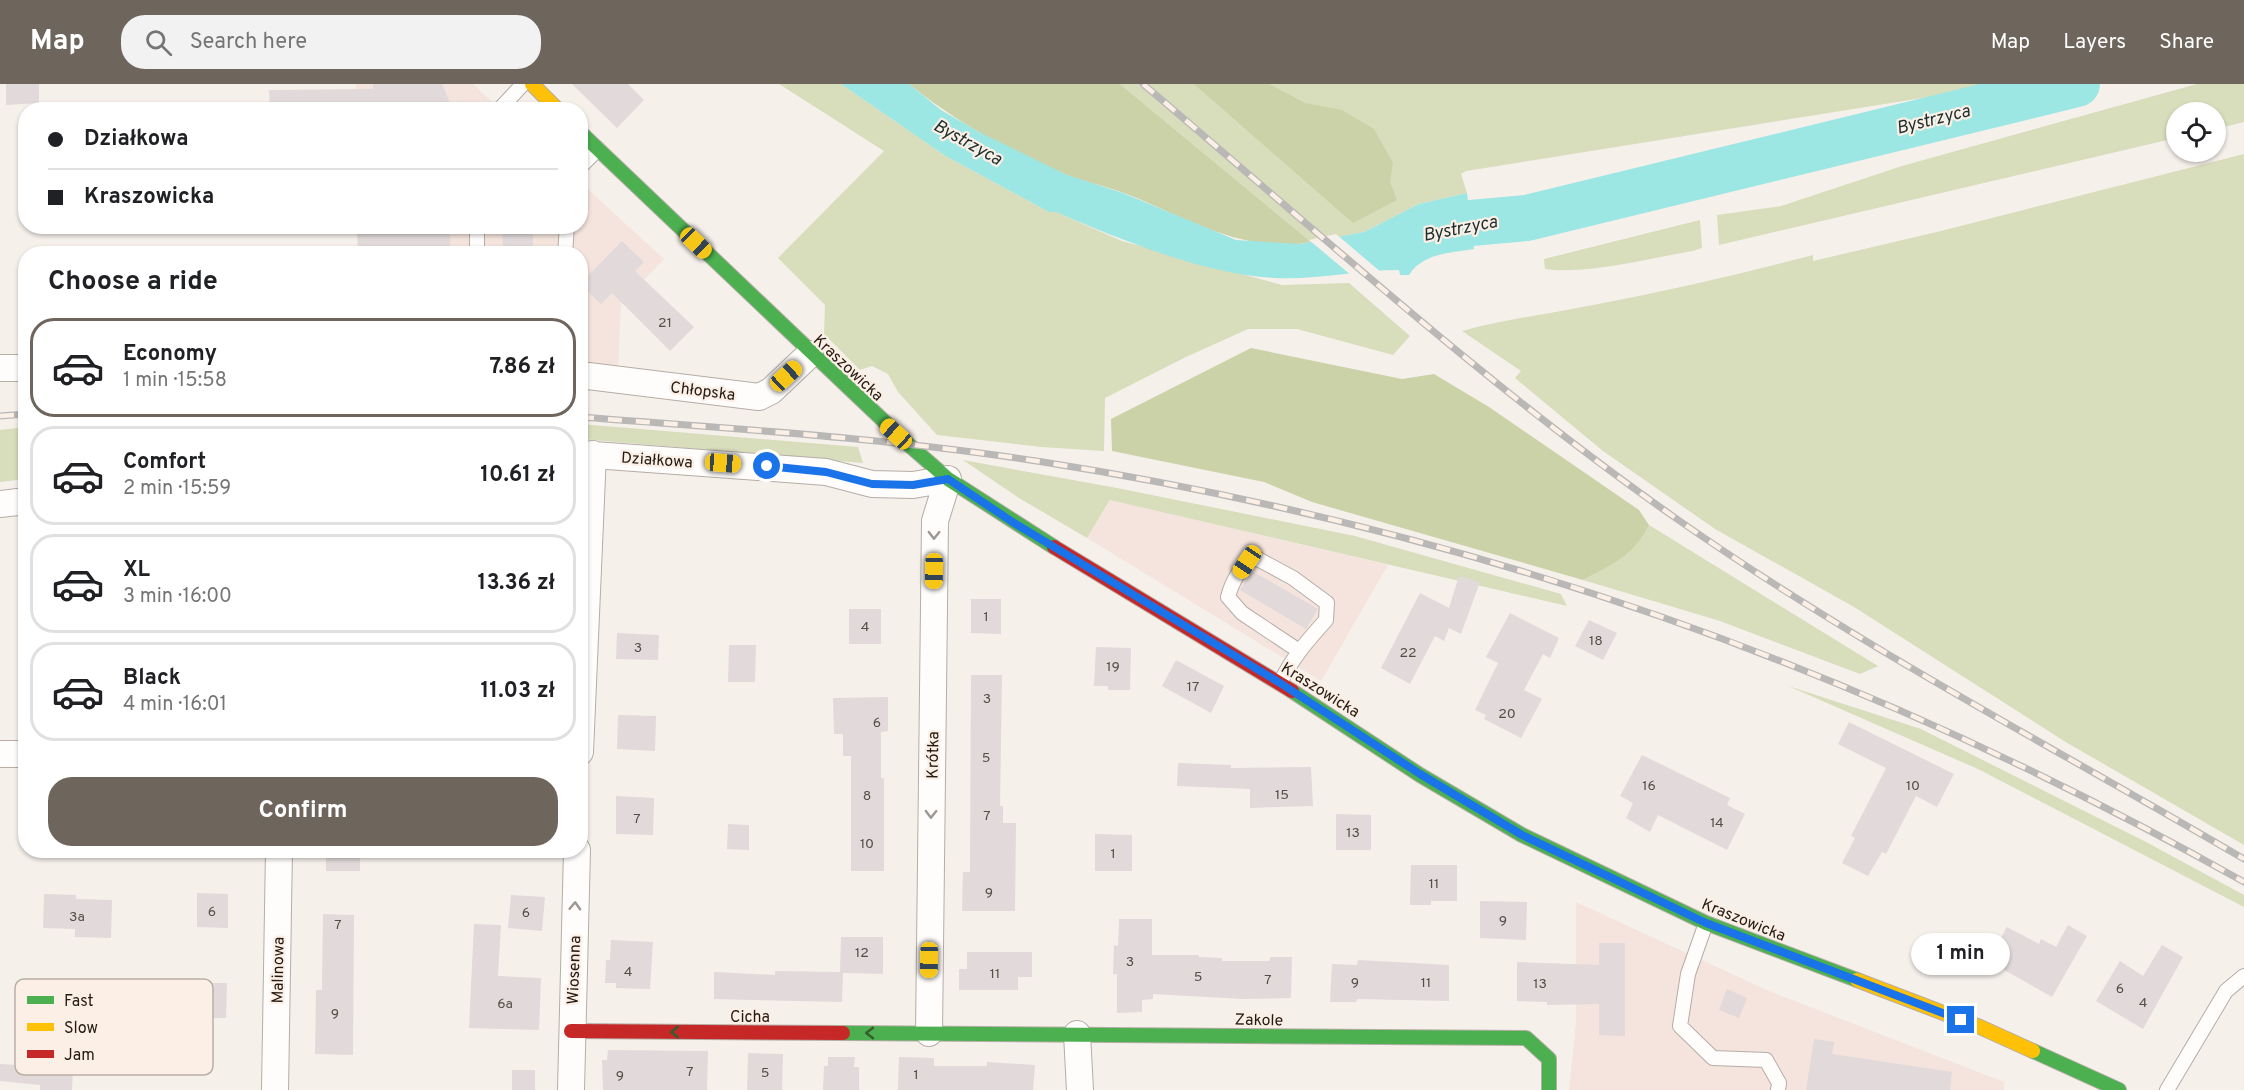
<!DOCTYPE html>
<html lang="en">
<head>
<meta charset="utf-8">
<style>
  :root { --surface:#fff; --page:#f2f2f2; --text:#202124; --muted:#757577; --line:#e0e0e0; --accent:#6e655d }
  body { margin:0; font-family:Overpass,sans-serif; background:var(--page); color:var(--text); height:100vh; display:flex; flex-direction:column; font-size:22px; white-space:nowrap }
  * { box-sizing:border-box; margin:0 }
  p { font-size:20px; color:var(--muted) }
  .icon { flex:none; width:33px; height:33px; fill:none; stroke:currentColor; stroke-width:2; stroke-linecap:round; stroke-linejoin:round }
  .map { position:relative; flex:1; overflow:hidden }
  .details { position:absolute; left:18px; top:162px; width:570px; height:612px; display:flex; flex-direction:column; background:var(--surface); border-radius:24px; box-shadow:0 2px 4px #0004 }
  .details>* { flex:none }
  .guide { position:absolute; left:18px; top:18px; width:570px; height:132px; border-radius:24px; box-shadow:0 2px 4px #0004; display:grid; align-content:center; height:132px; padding:0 30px; background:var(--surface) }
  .tools { position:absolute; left:2166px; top:18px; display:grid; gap:12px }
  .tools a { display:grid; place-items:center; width:60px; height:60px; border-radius:50%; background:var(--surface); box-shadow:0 2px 4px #0004; font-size:30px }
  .end { position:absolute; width:27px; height:27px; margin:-14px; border:8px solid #1a73e8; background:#fff; box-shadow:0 0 0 3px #fff }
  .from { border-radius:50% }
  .bubble { position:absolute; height:42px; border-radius:21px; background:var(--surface); box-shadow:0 2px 4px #0004; font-size:20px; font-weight:700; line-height:42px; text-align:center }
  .car { position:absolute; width:18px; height:36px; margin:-18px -9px; border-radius:8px; box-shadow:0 0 4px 2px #0007; background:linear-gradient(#f5c518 24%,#345 0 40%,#f5c518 0 76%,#345 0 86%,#f5c518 0) }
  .guide b { display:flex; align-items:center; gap:21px; height:57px; font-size:22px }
  .guide b+b { border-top:2px solid var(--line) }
  .guide i { width:15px; height:15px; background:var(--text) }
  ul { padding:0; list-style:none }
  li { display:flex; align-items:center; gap:18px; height:99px; margin:0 12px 9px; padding:0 18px; border:3px solid var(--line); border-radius:24px }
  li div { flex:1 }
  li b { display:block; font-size:22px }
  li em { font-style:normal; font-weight:700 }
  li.selected { border-color:var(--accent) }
  li>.icon { width:54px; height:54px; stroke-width:1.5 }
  h2 { padding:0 30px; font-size:27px; line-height:72px }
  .action { display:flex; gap:12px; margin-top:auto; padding:12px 30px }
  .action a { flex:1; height:69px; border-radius:24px; background:var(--accent); color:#fff; font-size:24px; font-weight:700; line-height:69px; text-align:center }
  header { display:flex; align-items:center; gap:36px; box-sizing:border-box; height:84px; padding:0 30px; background:var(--accent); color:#fff }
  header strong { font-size:28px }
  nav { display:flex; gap:33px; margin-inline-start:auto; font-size:21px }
  .search { width:420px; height:54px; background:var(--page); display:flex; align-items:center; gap:15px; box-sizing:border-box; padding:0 21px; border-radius:24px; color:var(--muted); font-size:22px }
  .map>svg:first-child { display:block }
  .commercial { fill:#f4e4dd }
  .green { fill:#d8ddbc }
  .forest { fill:#cbd2a7 }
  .water { fill:#9ce6e4 }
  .pier { fill:#f6f0eb }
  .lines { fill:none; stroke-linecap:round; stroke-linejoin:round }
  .river { stroke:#9ce6e4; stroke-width:46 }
  .building { fill:#e1d9da }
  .lane-casing { stroke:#b5ada6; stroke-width:16 }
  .street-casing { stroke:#b5ada6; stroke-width:28 }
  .fast-casing { stroke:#b5ada6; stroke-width:16 }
  .slow-casing { stroke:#b5ada6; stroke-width:16 }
  .jam-casing { stroke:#b5ada6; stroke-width:16 }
  .lane { stroke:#fefdfc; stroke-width:14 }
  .street { stroke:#fefdfc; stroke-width:26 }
  .fast { stroke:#4caf50; stroke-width:14 }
  .slow { stroke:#ffc107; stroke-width:14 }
  .jam { stroke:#c62828; stroke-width:14 }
  .rail-casing { stroke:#bab8b6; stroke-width:7 }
  .rail { stroke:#fbefe6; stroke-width:4.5; stroke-dasharray:14; stroke-linecap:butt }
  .oneway { stroke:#9c9792 }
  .oneway2 { stroke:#365d2d }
  .route { stroke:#1a73e8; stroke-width:8 }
  .labels { text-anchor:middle; stroke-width:4.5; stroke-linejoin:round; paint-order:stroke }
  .number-label { font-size:14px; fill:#564d46 }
  .street-label { font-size:16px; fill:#241a11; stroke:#fbefe6 }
  .water-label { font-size:18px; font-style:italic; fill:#1b2f2f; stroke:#fbefe6 }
  .key { fill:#fbefe6; stroke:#baafa6; stroke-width:1.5 }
  .key-label { font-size:16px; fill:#241a11 }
</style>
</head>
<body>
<header>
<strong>Map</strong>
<div class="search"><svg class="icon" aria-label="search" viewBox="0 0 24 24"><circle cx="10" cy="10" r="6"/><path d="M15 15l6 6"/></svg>Search here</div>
<nav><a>Map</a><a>Layers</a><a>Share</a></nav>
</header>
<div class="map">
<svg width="2244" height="1006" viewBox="0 0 2244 1006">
  <rect width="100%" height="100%" fill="#f6f0eb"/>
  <path class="commercial" d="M356 0H473L500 25H356Z
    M581 99 664 175 621 220 618 286 581 282 580 170 358 169 357 143 580 142Z
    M1111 416 1388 481 1321 597 1087 454Z
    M1576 818 1769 907 2004 998V1006H1569L1576 939Z"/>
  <path class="green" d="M779 0H841L944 71 1049 128H1056L1122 157 1282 201 1349 199 1410 252 1393 271 1297 245H1248L1186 273 1105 314 1104 367 1041 363 937 351 898 308 888 290 872 282 860 286 824 250 825 221 778 174 884 67Z
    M1120 0H1993L1960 8 1466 87 1461 90 1467 109 1419 120 1364 148 1311 158Z
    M2197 0H2244V38L2216 45V28H2176V54L1719 161 1717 131 1781 122 1902 82Z
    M2244 70V761L2064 657 1854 523 1715 445 1603 367 1515 294 1521 287 1462 247C1505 235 1549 230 1593 221 1667 207 1740 190 1813 171V177L1941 147Z
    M1700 136 1702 164 1693 167C1651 174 1587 191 1545 185L1544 175Z
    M580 340 858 363 863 379 581 355Z
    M25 343V395L0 398V346Z
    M963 376 1117 404 1355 452 1561 510 1567 522 1110 416 1087 454 1019 414Z
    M1649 441 1878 582 1860 590 1720 537 1583 496C1612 481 1634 472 1649 441Z
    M1788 602 1921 645 2146 758 2244 811V823L1978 685Z"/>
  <path class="forest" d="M909 0H1120L1311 158C1243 171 1184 132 1124 109 1105 102 1085 98 1067 91 1010 68 956 38 909 0Z
    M1194 0H1269L1305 19 1342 26 1374 45 1393 79 1390 98 1397 116 1353 139Z
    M1251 264 1402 295 1434 290 1489 323 1639 426 1649 441C1634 472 1612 481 1583 496L1312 418 1264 398 1112 367 1111 335Z"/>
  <path class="water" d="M841 0H909L941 26 979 48 1067 91 1123 109 1236 156 1300 160 1364 148 1419 120 1467 109 1474 165C1450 169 1423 169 1409 191H1400L1399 186C1357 186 1317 196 1275 194 1206 191 1119 155 1056 128H1049L944 71Z"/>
  <path class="pier" d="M1336 150 1382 189 1352 192 1309 156Z"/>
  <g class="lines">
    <path class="river" d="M1410 154 1471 139 1527 134 2077 0"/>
  </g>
  <path class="building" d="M6 0H39V19L6 21Z
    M373 0H442L453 26H270L269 6 373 5Z
    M572 0H628L644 16 617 44Z
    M357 142H450V170H358Z
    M502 142H533V170H503Z
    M622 157 644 178 635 187 694 243 670 267 612 209 601 220 580 200Z
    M1252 487 1318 525 1306 545 1240 506Z
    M1459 492 1480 498 1461 550 1449 544 1444 557 1435 552 1410 600 1381 584 1420 509 1449 524Z
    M971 515H1001V550L971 549Z
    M849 525H881V560H849Z
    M1510 529 1559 554 1550 574 1543 570 1524 606 1542 615 1521 654 1484 635 1486 631 1475 626 1498 579 1486 573Z
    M1589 536 1617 549 1603 576 1575 562Z
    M617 549 659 551 658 576 616 575Z
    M729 561H756L755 598H728Z
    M1096 563 1131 564 1130 606H1108V602H1094Z
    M1176 576 1224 602 1211 629 1162 602Z
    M971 591H1002L1000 722H1003V739H1016L1015 827H962L963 788H970Z
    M888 613V647L881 648V694H884V787H851V672H843V650H834L833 614Z
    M618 631 656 632 655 667 617 665Z
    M1849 638 1954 690 1937 723 1916 712 1886 770 1882 768 1868 792 1842 779 1855 754 1851 752 1886 684 1838 660Z
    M1642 671 1730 714 1727 721 1745 730 1727 766 1658 731 1650 748 1626 734 1633 719 1620 712Z
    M1178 679 1231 681V684L1311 683 1313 722 1250 724V705L1177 702Z
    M616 712 654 714 653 751 616 750Z
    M1336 730 1371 731V766H1336Z
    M728 740 749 741V766L727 765Z
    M1095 750 1132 751V787H1095Z
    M326 766H360V787H326Z
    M1411 781H1457V817H1431V821H1410Z
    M197 809 228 810V844L197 843Z
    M44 810 76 811V815L112 816 111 854 75 853V845L43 844Z
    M511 811 545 813 542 847 508 844Z
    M1480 817 1527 818 1526 856 1480 854Z
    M323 830 354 831 353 971 315 970 316 906H322Z
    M1119 835H1152V871H1199V873L1222 874V877H1270V873H1292L1291 914 1243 915 1153 910V915L1142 916V928L1117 929V890H1113L1114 861 1118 862Z
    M474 840 501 841 498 892 541 894 539 946 469 944Z
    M2068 841 2087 852 2052 913 1999 883 2001 879 1990 873 2007 843 2039 860 2041 855 2056 863Z
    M841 853H883V890L843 889 842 918 714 915V888L775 891V887L840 888Z
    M611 856 653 858 650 905 616 904V899H605L606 876H610Z
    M1599 859H1625V952L1599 951V920L1547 921V918L1517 917V878L1599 881Z
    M2162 861 2183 873 2143 945 2096 917 2120 877 2143 892Z
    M967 868H1032V893H1018V906H959V885H967Z
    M1358 876 1449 881V917L1357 915 1356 918H1330L1332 880 1357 881Z
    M195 899H227L226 934H194Z
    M1727 905 1747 914 1739 934 1719 926Z
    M1814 955 1834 958 1832 970 1952 988 1950 1006H1806Z
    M608 966 708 967 707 1006H603L602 976H607Z
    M748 969 783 970 782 1006H747Z
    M828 973H855L854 983H859V1006H823L824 982H828Z
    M899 973 934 974V982H987V978L1035 981 1033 1006H898Z
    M0 980 73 984 72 1006H40V1001L0 997Z
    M512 986H535V1006H512Z"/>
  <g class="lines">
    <g class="lane-casing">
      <path id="lane" d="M499 26 523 0
        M580 83 598 65
        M477 142V170
        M565 170 567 142
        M1280 599C1292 574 1308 556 1326 536L1327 519 1293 494 1256 474C1241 480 1232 498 1228 513L1242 529 1299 567
        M1706 839 1688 890 1680 942 1713 974 1766 976 1779 999 1778 1006
        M2167 1006 2226 907 2244 892"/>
    </g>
    <g class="street-casing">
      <path id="street" d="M0 284H26
        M580 291 759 313 771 307 810 270
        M580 370 826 388 872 400 913 401 948 395 935 437 929 949
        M0 420 26 417
        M580 668 593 370
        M0 670H26
        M1077 950 1080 1006
        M275 1006 279 766
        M571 1006 577 766"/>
    </g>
    <g class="fast-casing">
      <path id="fast" d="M580 48 909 361 948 395 1054 463
        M1292 607 1420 691 1522 751 1706 839 1857 896
        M843 949 1526 954 1549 975V1006
        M2033 967 2119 1006"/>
    </g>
    <g class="slow-casing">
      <path id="slow" d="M532 0 558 26
        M1857 896 1980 943 2033 967"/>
    </g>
    <g class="jam-casing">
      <path id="jam" d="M1054 463 1292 607
        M571 947 843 949"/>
    </g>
    <use href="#lane" class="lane"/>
    <use href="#street" class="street"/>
    <use href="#fast" class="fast"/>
    <use href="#slow" class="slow"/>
    <use href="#jam" class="jam"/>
    <g class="rail-casing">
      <path id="rail" d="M1143 0C1317 147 1487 302 1674 433 1855 560 2053 663 2244 775
        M0 332 26 330
        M580 333C735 345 890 354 1043 378 1475 446 1863 584 2244 798"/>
    </g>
    <use href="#rail" class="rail"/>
  </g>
  <defs><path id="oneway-chevron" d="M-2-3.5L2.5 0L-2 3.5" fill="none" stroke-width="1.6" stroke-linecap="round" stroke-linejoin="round" transform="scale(1.5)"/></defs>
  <g class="oneway">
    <use href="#oneway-chevron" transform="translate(934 451) rotate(91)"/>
    <use href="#oneway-chevron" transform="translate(931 730) rotate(91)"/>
    <use href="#oneway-chevron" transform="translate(575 822) rotate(-88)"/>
  </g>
  <g class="oneway2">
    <use href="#oneway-chevron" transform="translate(675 948) rotate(-180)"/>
    <use href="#oneway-chevron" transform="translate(870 949) rotate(-180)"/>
  </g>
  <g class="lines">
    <path class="route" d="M767 382 826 388 872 400 913 401 948 395 1014 439 1280 599 1420 690 1522 751 1706 839 1961 936"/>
  </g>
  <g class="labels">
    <g class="number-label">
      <text x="665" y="243">21</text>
      <text x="986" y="537">1</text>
      <text x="865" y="547">4</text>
      <text x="1596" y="561">18</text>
      <text x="638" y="568">3</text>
      <text x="1408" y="573">22</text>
      <text x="1113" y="587">19</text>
      <text x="1193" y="607">17</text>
      <text x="987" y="619">3</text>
      <text x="1507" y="634">20</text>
      <text x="877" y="643">6</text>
      <text x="986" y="678">5</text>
      <text x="1649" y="706">16</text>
      <text x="1913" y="706">10</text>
      <text x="1282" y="715">15</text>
      <text x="867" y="716">8</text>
      <text x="987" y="736">7</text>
      <text x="637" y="739">7</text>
      <text x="1717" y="743">14</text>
      <text x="1353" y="753">13</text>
      <text x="867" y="764">10</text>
      <text x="1113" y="774">1</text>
      <text x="1434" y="804">11</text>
      <text x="989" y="813">9</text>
      <text x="212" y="832">6</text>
      <text x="526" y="833">6</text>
      <text x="77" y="837">3a</text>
      <text x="1503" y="841">9</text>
      <text x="338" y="845">7</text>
      <text x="862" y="873">12</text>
      <text x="1130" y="882">3</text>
      <text x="628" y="892">4</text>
      <text x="995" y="894">11</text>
      <text x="1198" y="897">5</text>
      <text x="1268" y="900">7</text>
      <text x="1355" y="903">9</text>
      <text x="1426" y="903">11</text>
      <text x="1540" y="904">13</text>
      <text x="2120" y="909">6</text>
      <text x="2143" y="923">4</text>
      <text x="505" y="924">6a</text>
      <text x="335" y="934">9</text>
      <text x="690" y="992">7</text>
      <text x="765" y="993">5</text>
      <text x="916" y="995">1</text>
      <text x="620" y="996">9</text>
    </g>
    <g class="street-label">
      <text transform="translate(849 283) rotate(43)" y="6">Kraszowicka</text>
      <text transform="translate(703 306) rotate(7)" y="6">Chłopska</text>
      <text transform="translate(657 375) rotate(4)" y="6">Działkowa</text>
      <text transform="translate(1321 605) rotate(32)" y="6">Kraszowicka</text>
      <text transform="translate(932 671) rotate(-89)" y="6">Krótka</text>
      <text transform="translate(1744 835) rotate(22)" y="6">Kraszowicka</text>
      <text transform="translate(277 886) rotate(-89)" y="6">Malinowa</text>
      <text transform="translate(573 886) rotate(-88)" y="6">Wiosenna</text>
      <text x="750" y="938">Cicha</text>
      <text transform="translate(1259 935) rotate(1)" y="6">Zakole</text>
    </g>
    <g class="water-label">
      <text transform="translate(1933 35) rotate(-14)" y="6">Bystrzyca</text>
      <text transform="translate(968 58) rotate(29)" y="6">Bystrzyca</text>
      <text transform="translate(1460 144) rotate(-11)" y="6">Bystrzyca</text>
    </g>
  </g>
  <rect x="15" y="895" width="198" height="96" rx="9" class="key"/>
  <rect x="27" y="912" width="27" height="8" fill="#4caf50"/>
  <rect x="27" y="939" width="27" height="8" fill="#ffc107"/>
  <rect x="27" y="966" width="27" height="8" fill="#c62828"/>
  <g class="key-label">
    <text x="64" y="922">Fast</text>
    <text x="64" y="949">Slow</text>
    <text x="64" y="976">Jam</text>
  </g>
</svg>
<div class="tools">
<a><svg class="icon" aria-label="locate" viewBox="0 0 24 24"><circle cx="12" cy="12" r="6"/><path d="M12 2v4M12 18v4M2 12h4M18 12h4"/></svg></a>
</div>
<i class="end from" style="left:767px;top:382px"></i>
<i class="end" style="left:1961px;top:936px"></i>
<div class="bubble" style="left:1911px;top:849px;width:99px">1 min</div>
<i class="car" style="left:696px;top:159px;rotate:134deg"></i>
<i class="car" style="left:786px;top:292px;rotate:47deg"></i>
<i class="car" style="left:896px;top:350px;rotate:312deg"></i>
<i class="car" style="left:723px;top:379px;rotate:94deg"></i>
<i class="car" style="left:1247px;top:478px;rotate:214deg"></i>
<i class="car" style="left:934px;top:487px;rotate:181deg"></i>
<i class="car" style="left:929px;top:876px;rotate:181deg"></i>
<div class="guide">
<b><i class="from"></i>Działkowa</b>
<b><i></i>Kraszowicka</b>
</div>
<section class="details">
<h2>Choose a ride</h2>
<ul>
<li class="selected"><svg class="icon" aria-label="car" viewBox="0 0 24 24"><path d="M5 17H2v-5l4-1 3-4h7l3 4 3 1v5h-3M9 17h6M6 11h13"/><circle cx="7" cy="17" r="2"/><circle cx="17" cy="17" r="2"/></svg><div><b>Economy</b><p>1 min · 15:58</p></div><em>7.86 zł</em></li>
<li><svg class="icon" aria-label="car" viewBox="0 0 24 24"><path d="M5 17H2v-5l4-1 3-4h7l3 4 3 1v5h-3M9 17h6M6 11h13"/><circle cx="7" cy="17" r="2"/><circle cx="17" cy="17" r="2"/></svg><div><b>Comfort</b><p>2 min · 15:59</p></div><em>10.61 zł</em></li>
<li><svg class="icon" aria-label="car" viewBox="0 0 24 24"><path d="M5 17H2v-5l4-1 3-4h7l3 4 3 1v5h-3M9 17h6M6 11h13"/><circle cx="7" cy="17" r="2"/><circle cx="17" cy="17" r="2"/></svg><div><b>XL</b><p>3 min · 16:00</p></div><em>13.36 zł</em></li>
<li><svg class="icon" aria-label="car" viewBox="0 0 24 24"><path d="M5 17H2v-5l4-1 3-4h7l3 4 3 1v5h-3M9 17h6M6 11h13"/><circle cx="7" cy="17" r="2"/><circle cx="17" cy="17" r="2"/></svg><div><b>Black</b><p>4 min · 16:01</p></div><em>11.03 zł</em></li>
</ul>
<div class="action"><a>Confirm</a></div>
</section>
</div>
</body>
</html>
